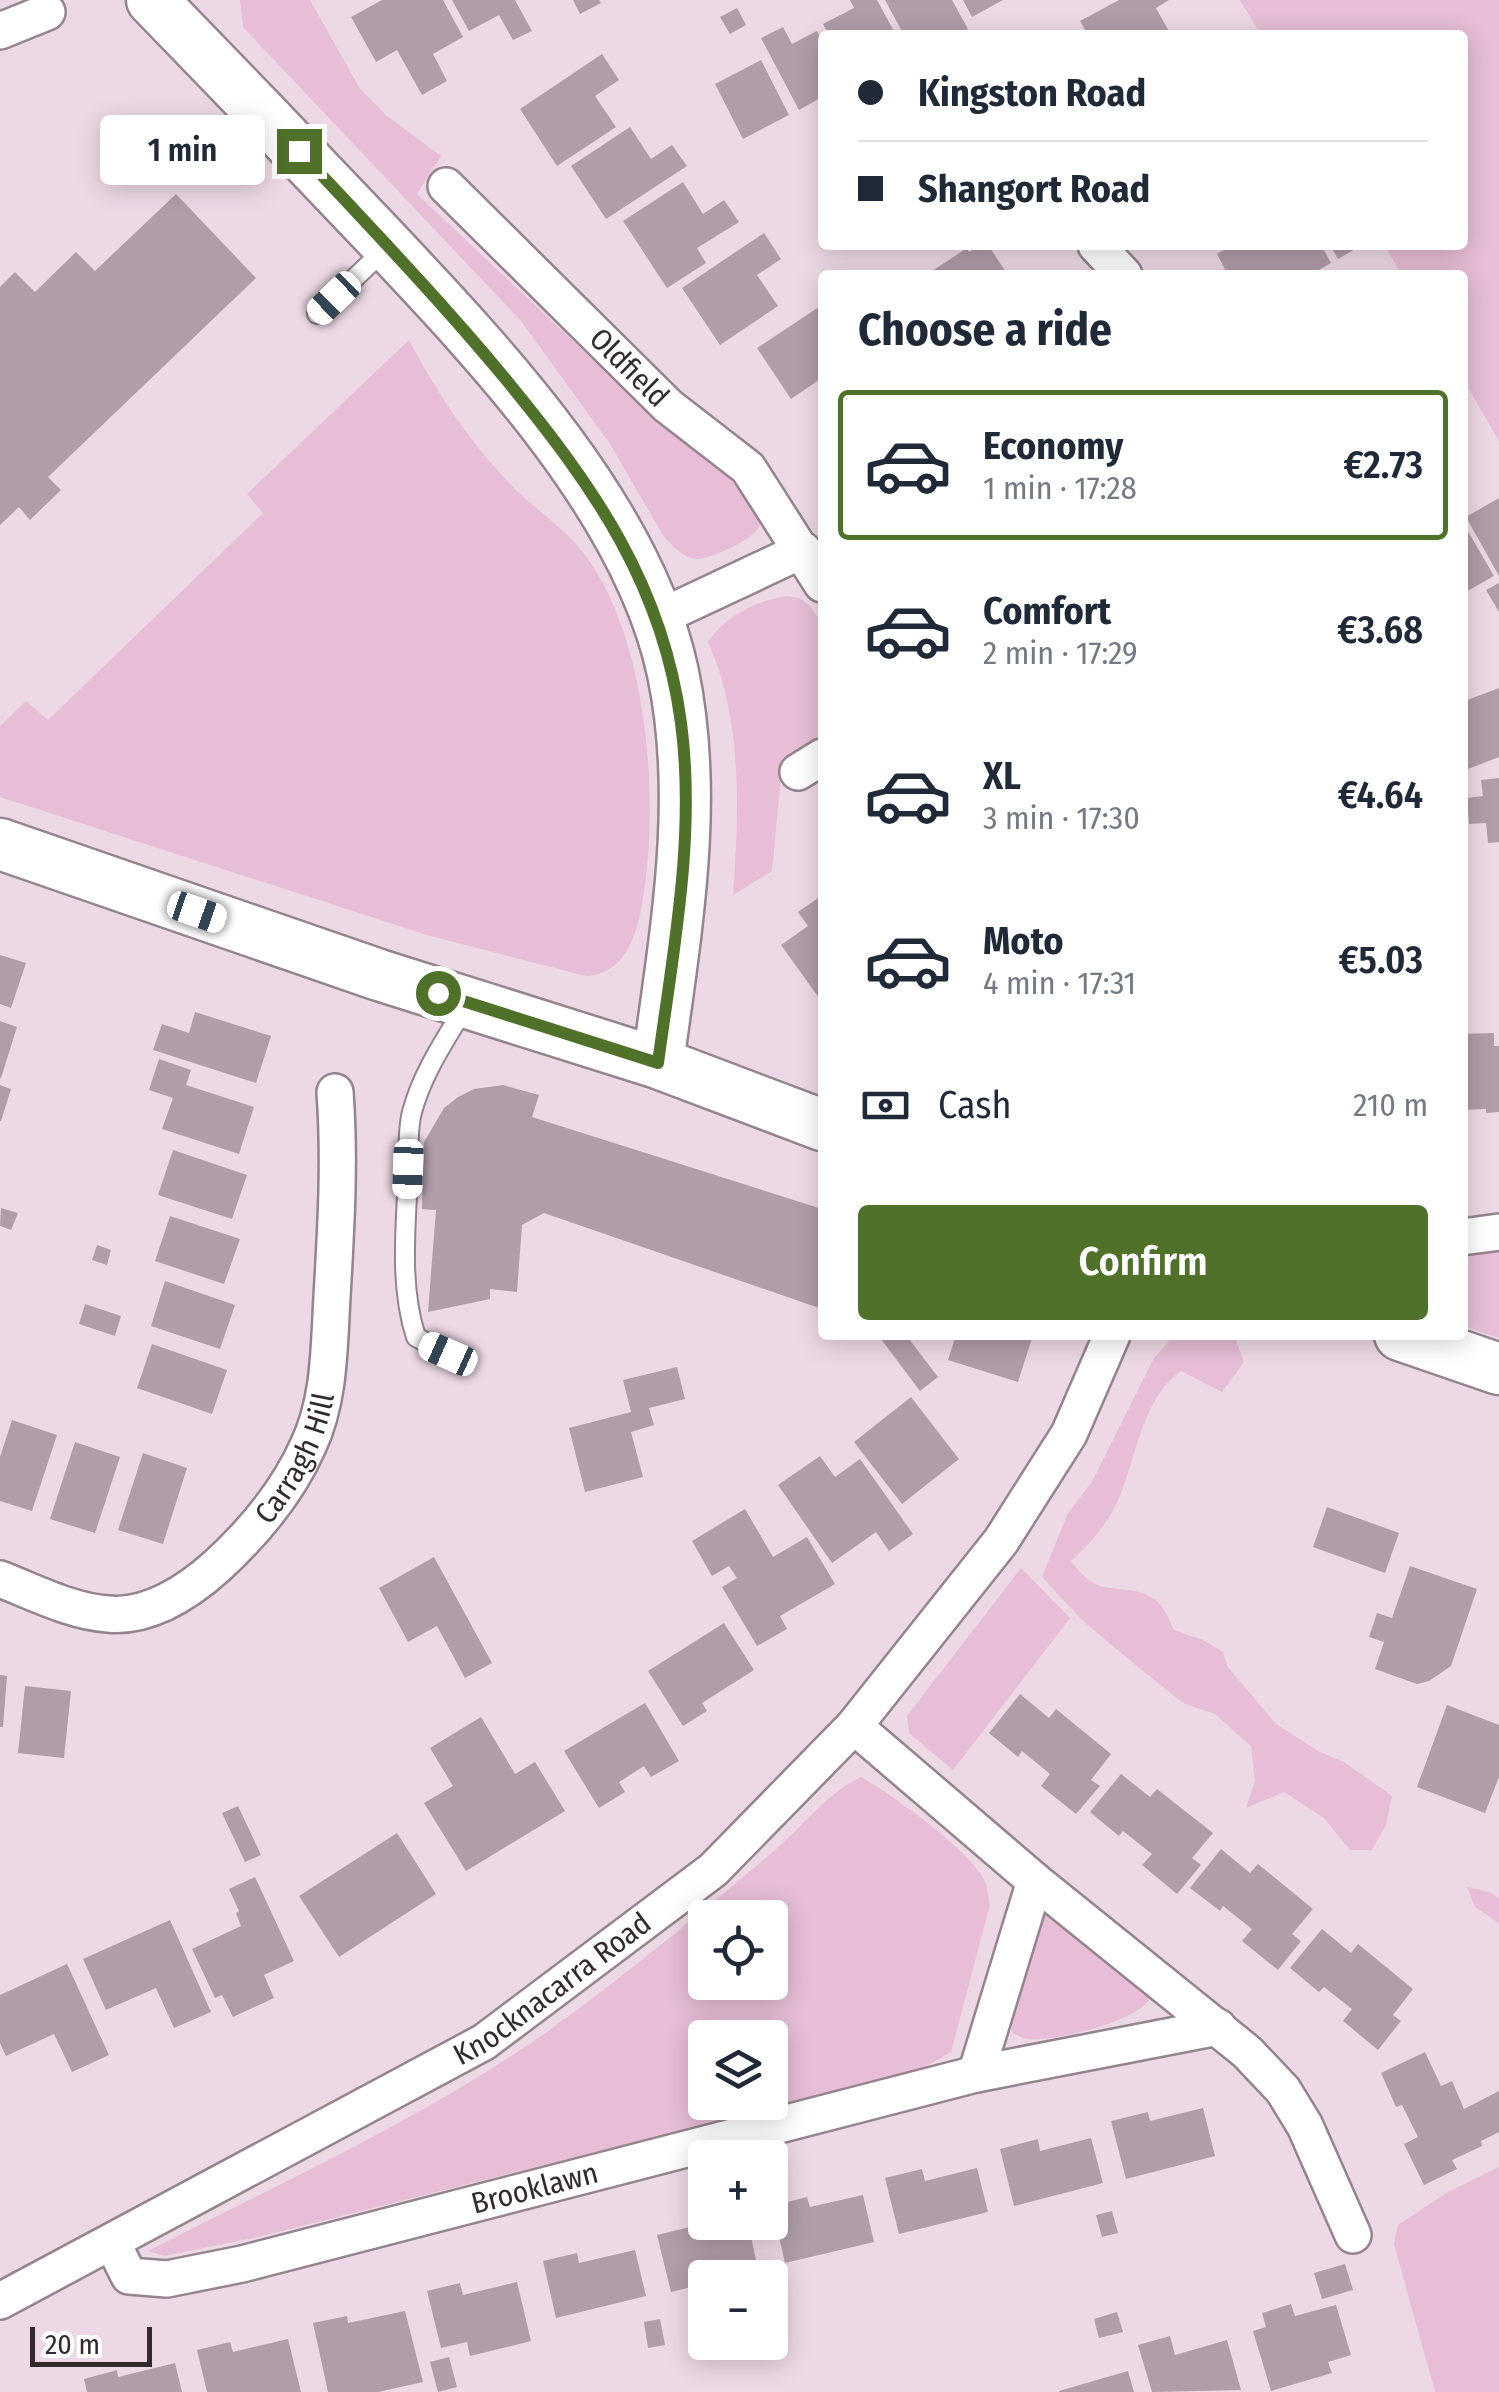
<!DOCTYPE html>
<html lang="en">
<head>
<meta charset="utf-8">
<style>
  :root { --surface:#fff; --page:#f2f2f3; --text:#1f2937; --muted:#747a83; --line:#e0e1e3; --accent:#4f7129 }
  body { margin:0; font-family:"Fira Sans Condensed",sans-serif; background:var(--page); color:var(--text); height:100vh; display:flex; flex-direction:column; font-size:38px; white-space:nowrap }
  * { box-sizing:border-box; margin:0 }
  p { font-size:32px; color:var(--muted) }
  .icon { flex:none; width:55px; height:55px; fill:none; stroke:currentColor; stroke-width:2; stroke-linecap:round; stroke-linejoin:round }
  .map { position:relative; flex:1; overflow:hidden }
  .panel { position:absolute; left:818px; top:270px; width:650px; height:1070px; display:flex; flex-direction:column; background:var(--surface); border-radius:10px; box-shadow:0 5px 25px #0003 }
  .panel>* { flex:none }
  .top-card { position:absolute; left:818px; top:30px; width:650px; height:220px; border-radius:10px; box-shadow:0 5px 25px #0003; display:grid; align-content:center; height:220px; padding:0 40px; background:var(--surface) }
  .tools { position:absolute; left:688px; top:1900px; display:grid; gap:20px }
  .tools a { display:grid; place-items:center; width:100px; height:100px; border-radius:10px; background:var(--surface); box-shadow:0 5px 25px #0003; font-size:50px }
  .scale { position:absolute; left:30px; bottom:25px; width:122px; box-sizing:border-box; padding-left:10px; border:5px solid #322a2f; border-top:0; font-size:28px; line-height:35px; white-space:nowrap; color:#322a2f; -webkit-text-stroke:8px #fff; paint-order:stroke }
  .end { position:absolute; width:45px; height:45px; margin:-22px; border:12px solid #4f7129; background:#fff; box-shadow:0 0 0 5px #fff }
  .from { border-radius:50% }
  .bubble { position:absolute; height:70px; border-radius:10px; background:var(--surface); box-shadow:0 5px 25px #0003; font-size:32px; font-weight:600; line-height:70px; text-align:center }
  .car { position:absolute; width:30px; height:60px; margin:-30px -15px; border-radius:12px; box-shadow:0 0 8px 2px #0007; background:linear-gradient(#fff 24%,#345 0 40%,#fff 0 76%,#345 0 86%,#fff 0) }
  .top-card b { display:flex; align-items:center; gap:35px; height:95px; font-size:38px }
  .top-card b+b { border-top:2px solid var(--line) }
  .top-card i { width:25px; height:25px; background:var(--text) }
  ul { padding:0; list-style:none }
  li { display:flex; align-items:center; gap:30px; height:150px; margin:0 20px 15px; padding:0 20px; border:5px solid transparent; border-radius:10px }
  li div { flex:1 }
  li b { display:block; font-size:38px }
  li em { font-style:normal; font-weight:600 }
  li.current { border-color:var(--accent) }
  li>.icon { width:90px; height:90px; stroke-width:1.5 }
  h2 { padding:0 40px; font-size:45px; line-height:120px }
  .pay { display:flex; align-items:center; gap:25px; height:110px; padding:0 40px; font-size:38px }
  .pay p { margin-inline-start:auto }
  .cta { display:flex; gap:20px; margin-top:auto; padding:20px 40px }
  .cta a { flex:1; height:115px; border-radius:10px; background:var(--accent); color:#fff; font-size:40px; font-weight:600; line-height:115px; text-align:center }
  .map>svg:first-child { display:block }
  .green { fill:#e7bdd7; fill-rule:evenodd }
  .building { fill:#b09da9 }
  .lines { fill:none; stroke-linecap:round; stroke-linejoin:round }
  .lane-casing { stroke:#95838e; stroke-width:22 }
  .street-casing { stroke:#95838e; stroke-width:40 }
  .secondary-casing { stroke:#95838e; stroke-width:55 }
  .lane { stroke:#fff; stroke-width:18 }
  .street { stroke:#fff; stroke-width:35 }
  .secondary { stroke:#fff; stroke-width:50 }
  .route { stroke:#4f7129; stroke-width:12 }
  .labels { text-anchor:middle; stroke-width:9; stroke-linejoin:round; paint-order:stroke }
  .street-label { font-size:30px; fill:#322a2f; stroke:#fff }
</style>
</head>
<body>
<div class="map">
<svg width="1499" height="2392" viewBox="0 0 1499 2392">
  <rect width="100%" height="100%" fill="#edd9e5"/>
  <path class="green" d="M240 0H310L360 89 386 115 441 156 417 194 608 374 748 495C753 503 762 514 760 525 757 538 711 559 697 559 683 558 673 546 664 537L610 444 521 321 243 27Z
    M1240 0H1499V441L1463 379 1462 275H1402L1384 245H1462V35H1261Z
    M409 340C438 395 471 444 515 489 537 511 563 527 582 551 647 633 660 797 643 898 638 931 627 974 586 976L427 935 0 797V726L26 701 48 720 263 513 247 494Z
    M787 596 800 598 810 606 822 624V735L788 762 781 777 772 871 733 895C739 812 743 720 708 642 726 615 756 601 787 596Z
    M1499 1251V1338L1463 1326 1462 1255Z
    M1175 1335H1234L1244 1362 1222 1392 1181 1371C1142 1399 1137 1455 1119 1498 1109 1522 1090 1544 1071 1561 1100 1602 1119 1580 1151 1597 1163 1603 1168 1618 1174 1630L1203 1640 1223 1652 1227 1666 1276 1724 1318 1751 1344 1762 1392 1796 1386 1825 1372 1850H1350L1324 1818 1284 1792 1246 1808 1255 1781 1251 1746 1215 1714 1183 1703 1132 1662 1083 1621 1042 1577 1067 1515 1093 1480 1154 1358Z
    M1021 1568 1070 1618 953 1770 909 1733 907 1716Z
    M861 1777C890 1793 974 1853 985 1882 988 1889 988 1898 990 1905L951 2052 918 2071 254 2238 164 2256 148 2251C292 2177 443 2110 573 2013 643 1961 709 1906 775 1850 804 1825 827 1793 861 1777ZM705 1918H770V1982H705ZM705 2038H770V2102H705Z
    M1467 1887 1489 1892 1499 1898V1923L1475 1907Z
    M1045 1915H1056L1144 1990 1149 2000C1134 2022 1054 2042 1027 2039 1022 2038 1017 2035 1012 2033L1009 2016 1035 1925Z
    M1499 2167V2392H1435L1394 2244 1398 2225 1446 2193Z"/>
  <path class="building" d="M382 0H443L463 37 433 54 447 81 422 95 397 50 376 62 351 17Z
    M452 0H515L532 31 513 40 499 15 469 31Z
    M573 0H599L601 3 580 14Z
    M850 0H877L896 35H829L823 24 854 8Z
    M885 0H952L968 29 957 35H904Z
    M963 0H1003L972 17Z
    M1119 0H1169L1156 8 1171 35H1088L1080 21Z
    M737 8 746 25 730 34 720 17Z
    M783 27 792 44 817 31 822 41V97L799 110 761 38Z
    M602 54 619 80 595 96 616 127 557 166 520 109Z
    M761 60 789 115 743 139 715 84Z
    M630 127 651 159 672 145 687 166 606 219 571 166Z
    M683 182 703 214 724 200 739 222 697 248 706 263 667 288 623 221Z
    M176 194 256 278 48 477 61 490 30 520 19 507 0 525V287L15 272 35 292 76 252 95 271Z
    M764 233 781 259 757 275 778 306 720 345 682 288Z
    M980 245H988L1008 275H926L967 248 969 252Z
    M1232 245H1293L1295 250 1305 245H1321L1331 263 1310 275H1228L1217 254Z
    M1330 245H1362L1338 259Z
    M822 305V378L791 399 757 348Z
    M1499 498V576L1466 517Z
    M1462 521 1494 576 1462 594Z
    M1499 583V612L1486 590Z
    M1499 688V757L1468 769 1462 755V702Z
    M1499 778V842L1488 843 1486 823 1469 824 1467 798 1483 796 1481 780Z
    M821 896 822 898V1002L781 945 808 926 798 912Z
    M0 955 26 963 11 1008 0 1004Z
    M195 1012 271 1036 256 1083 153 1050 162 1024 189 1033Z
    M0 1021 17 1027 1 1078H0Z
    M1494 1033V1046H1499V1112L1486 1113V1109L1462 1110V1034Z
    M159 1059 191 1070 186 1085 254 1107 239 1154 162 1129 173 1098 149 1090Z
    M0 1085 11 1089 1 1121H0Z
    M503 1085 539 1095 532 1117 822 1209V1309L544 1213 522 1225 517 1292 490 1289V1299L428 1312 436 1210 422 1209 424 1142 444 1108 458 1097 474 1089Z
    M173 1150 247 1175 232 1219 158 1195Z
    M1 1208 18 1213 11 1230 0 1226Z
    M170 1216 240 1239 224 1284 155 1261Z
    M97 1245 111 1250 107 1265 92 1260Z
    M165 1281 235 1305 220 1349 151 1326Z
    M85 1304 121 1316 115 1336 79 1324Z
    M878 1335H906L938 1377 920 1391Z
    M956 1335H1033L1018 1382 948 1360Z
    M152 1344 227 1370 212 1414 137 1388Z
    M677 1367 685 1399 649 1408 654 1425 631 1432 643 1477 585 1492 569 1428 631 1412 623 1380Z
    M911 1397 959 1459 902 1504 854 1442Z
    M12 1420 57 1435 32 1511 0 1501V1457Z
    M75 1442 120 1457 95 1533 50 1519Z
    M143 1453 187 1468 163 1544 118 1530Z
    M820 1456 835 1477 860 1459 913 1534 889 1551 876 1532 832 1563 778 1485Z
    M1327 1507 1399 1533 1385 1573 1313 1547Z
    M745 1509 773 1557 807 1537 835 1584 780 1616 787 1629 757 1646 722 1587 737 1578 729 1566 712 1576 692 1541Z
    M434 1557 492 1663 465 1678 437 1626 408 1642 379 1588Z
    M1410 1566 1477 1589 1451 1666 1429 1681 1417 1684 1375 1669 1384 1642 1369 1637 1377 1613 1392 1618Z
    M724 1623 754 1670 702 1703 707 1711 683 1726 648 1671Z
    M0 1675 7 1676 3 1727H0Z
    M25 1686 71 1691 64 1758 18 1753Z
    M1020 1694 1049 1718 1056 1709 1111 1754 1091 1780 1100 1786 1076 1814 1041 1786 1050 1774 1022 1751 1018 1757 989 1733Z
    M645 1703 679 1761 651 1777 644 1766 619 1782 625 1792 599 1808 564 1751Z
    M1447 1705 1499 1725V1777L1485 1813 1417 1787Z
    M481 1717 515 1774 535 1762 565 1811 466 1871 424 1803 453 1786 430 1748Z
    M1121 1774 1150 1797 1157 1789 1213 1833 1192 1858 1201 1865 1177 1894 1142 1865 1152 1854 1123 1831 1119 1836 1090 1812Z
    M238 1806 261 1855 245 1862 222 1813Z
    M397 1833 436 1894 339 1957 299 1896Z
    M1221 1849 1250 1873 1258 1864 1313 1909 1292 1934 1301 1941 1278 1970 1242 1941 1252 1929 1223 1906 1220 1911 1190 1888Z
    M255 1877 294 1961 264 1975 274 1998 233 2017 222 1995 215 1998 192 1949 241 1926 236 1913 239 1911 229 1889Z
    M170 1920 211 2012 174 2028 156 1988 106 2010 83 1959Z
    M1322 1929 1351 1953 1358 1944 1413 1989 1393 2015 1401 2021 1378 2050 1343 2021 1352 2009 1324 1987 1319 1992 1290 1968Z
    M67 1964 109 2055 72 2072 54 2034 6 2056 0 2043V1995Z
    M1425 2052 1441 2086 1452 2081 1464 2109 1499 2091V2132L1481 2141 1482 2146 1452 2160 1457 2169 1424 2185 1404 2144 1418 2137 1402 2105 1396 2107 1381 2073Z
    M1203 2108 1215 2156 1126 2179 1111 2121 1148 2112 1150 2121Z
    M1091 2138 1103 2183 1014 2206 1000 2149 1038 2139 1040 2151Z
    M977 2168 988 2212 899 2234 885 2178 922 2169 925 2181Z
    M863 2195 874 2242 785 2263 772 2206 807 2197 810 2207Z
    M1112 2211 1118 2233 1102 2237 1096 2215Z
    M748 2223 760 2278H705V2303L699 2285 671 2292 657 2235 694 2226 696 2236Z
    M635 2250 646 2296 556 2318 543 2261 577 2253 579 2263Z
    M1345 2264 1353 2290 1322 2299 1314 2273Z
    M517 2282 531 2341 470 2356 467 2342 441 2348 427 2291 460 2283 463 2295Z
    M1291 2304 1295 2316 1336 2305 1351 2355 1328 2362 1332 2373 1271 2391 1253 2331 1266 2327 1262 2313Z
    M405 2311 423 2382 378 2392H328L313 2323 347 2316 348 2323Z
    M1117 2312 1123 2332 1099 2338 1094 2319Z
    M660 2319 665 2345 648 2348 644 2322Z
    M1170 2336 1175 2355 1227 2340 1241 2390 1152 2392 1138 2345Z
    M288 2339 301 2392H207L197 2350 230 2342 233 2352Z
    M449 2357 457 2387 438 2392 430 2362Z
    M175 2363 182 2392H87L84 2379 117 2370 118 2377Z
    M1128 2371 1134 2392H1059V2391Z"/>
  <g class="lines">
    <g class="lane-casing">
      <path id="lane" d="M317 314 384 250
        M448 1354 416 1337C399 1285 406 1227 408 1174 409 1154 407 1131 412 1112 422 1074 445 1040 465 1007"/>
    </g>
    <g class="street-casing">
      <g id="street">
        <path d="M0 31 47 12"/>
        <path id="s1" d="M446 186 668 406 748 468 822 584"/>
        <path d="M1096 245 1124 275"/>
        <path d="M656 619 803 550"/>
        <path d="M798 772 822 757"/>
        <path d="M1462 1237 1499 1232"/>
        <path id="s2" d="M0 1579C34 1592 72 1612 108 1614 148 1618 188 1592 217 1566 254 1532 287 1493 308 1446 330 1400 329 1347 332 1297 336 1228 340 1161 335 1092"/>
        <path d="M854 1726 1035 1881 1247 2052 1283 2090 1305 2126 1353 2235"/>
        <path d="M976 2074 1035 1881"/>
        <path id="s3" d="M112 2242 129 2276 167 2279 242 2264 976 2074 1218 2027"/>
        <path id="s4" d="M0 2301 484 2042 713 1870 854 1726 1001 1541 1069 1434 1112 1335"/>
      </g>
    </g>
    <g class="secondary-casing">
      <path id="secondary" d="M152 0C226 76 299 152 372 229 485 349 638 507 673 673 700 802 675 935 658 1063
        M0 844 379 975 658 1063 822 1125
        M1400 1335 1499 1369"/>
    </g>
    <use href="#lane" class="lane"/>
    <use href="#street" class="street"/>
    <use href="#secondary" class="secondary"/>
  </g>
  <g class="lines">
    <path class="route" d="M299 151C370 227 442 302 508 382 594 487 663 585 681 723 696 835 673 952 658 1063L438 993"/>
  </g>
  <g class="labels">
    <g class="street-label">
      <text dy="10" stroke="none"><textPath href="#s1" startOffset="258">Oldfield</textPath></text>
      <text dy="10" stroke="none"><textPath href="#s2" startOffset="372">Carragh Hill</textPath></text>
      <text dy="10" stroke="none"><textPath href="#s4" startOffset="635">Knocknacarra Road</textPath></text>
      <text dy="10" stroke="none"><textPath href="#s3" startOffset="455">Brooklawn</textPath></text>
    </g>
  </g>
</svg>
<div class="tools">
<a><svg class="icon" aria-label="locate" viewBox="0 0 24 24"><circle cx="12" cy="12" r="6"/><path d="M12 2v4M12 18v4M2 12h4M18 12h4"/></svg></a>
<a><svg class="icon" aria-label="layers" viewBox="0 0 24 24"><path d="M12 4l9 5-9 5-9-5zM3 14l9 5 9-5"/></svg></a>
<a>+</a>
<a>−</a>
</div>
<div class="scale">20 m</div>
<i class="end from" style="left:438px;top:993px"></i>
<i class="end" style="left:299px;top:151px"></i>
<div class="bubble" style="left:100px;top:115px;width:165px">1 min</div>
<i class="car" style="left:334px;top:298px;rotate:226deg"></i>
<i class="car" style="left:197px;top:912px;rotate:109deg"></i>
<i class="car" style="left:408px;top:1169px;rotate:182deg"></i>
<i class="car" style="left:448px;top:1354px;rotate:294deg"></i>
<div class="top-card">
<b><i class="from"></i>Kingston Road</b>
<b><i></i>Shangort Road</b>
</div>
<section class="panel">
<h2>Choose a ride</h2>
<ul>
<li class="current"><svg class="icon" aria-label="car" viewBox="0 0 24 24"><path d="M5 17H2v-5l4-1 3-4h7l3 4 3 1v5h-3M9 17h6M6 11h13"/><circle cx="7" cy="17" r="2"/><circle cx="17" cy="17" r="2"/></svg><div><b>Economy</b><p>1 min · 17:28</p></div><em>€2.73</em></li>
<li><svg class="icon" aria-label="car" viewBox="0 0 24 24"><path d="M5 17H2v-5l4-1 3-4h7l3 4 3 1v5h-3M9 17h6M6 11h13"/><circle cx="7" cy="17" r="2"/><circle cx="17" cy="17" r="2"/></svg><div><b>Comfort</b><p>2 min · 17:29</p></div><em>€3.68</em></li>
<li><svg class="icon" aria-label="car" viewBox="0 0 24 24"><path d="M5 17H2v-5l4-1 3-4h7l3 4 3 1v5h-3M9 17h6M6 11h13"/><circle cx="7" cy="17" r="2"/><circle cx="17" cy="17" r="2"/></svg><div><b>XL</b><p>3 min · 17:30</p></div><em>€4.64</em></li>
<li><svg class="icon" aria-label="car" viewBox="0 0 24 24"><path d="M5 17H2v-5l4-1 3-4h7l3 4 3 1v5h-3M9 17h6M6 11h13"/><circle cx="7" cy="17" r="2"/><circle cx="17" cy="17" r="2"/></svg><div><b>Moto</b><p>4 min · 17:31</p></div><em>€5.03</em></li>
</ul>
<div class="pay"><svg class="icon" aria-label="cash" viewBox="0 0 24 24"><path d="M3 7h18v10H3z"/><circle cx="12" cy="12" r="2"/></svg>Cash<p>210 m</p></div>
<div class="cta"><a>Confirm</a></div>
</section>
</div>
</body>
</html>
